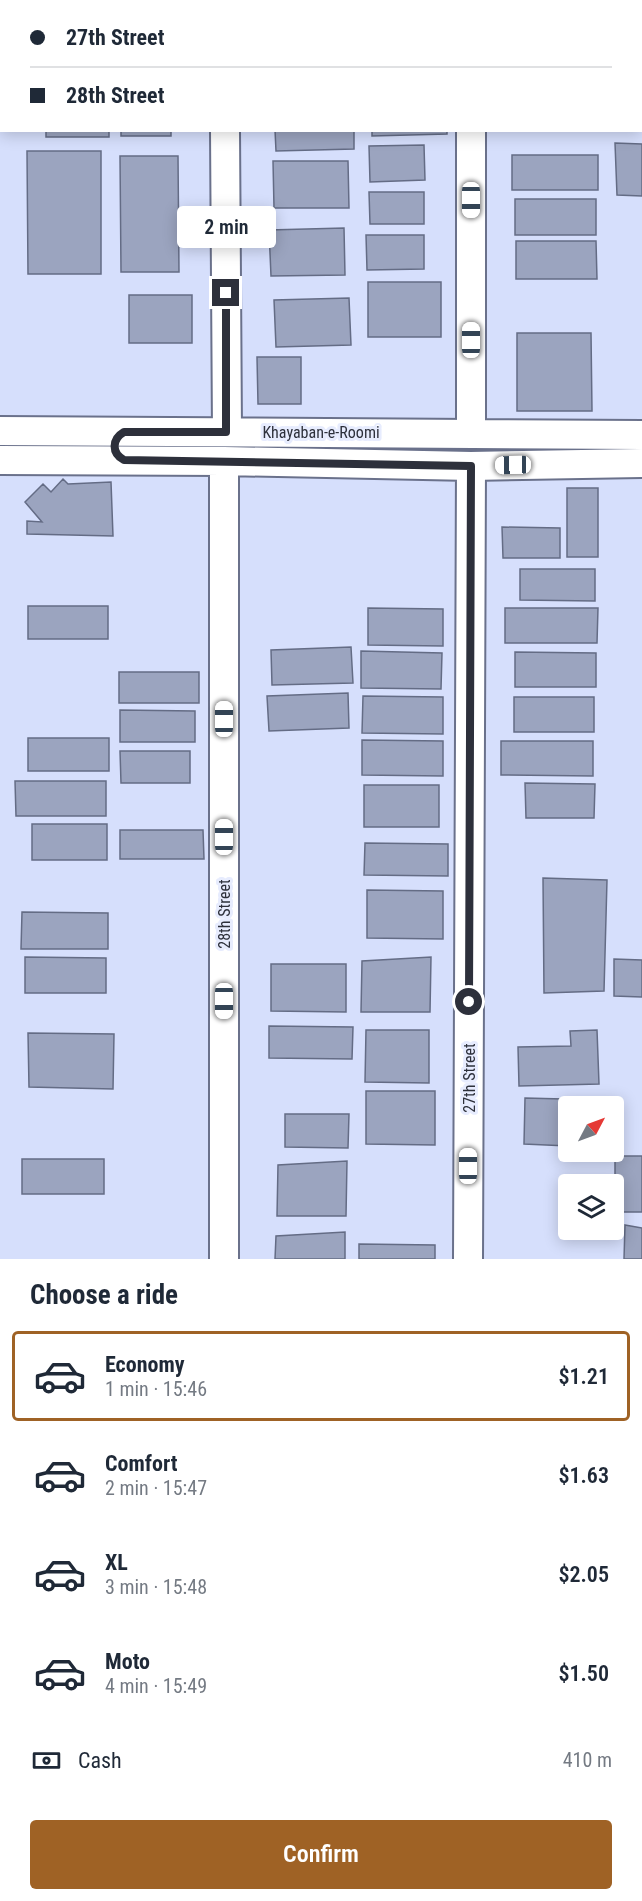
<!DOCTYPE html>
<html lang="en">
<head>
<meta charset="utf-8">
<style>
  :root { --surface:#fff; --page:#f2f2f3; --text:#1f2937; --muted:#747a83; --line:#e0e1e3; --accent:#9f6225 }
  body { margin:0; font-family:"Roboto Condensed",sans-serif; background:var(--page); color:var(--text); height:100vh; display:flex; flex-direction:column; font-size:22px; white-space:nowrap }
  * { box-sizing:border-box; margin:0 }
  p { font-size:20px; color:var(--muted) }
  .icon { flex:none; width:33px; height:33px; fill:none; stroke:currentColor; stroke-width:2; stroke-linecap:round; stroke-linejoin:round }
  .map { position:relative; height:1259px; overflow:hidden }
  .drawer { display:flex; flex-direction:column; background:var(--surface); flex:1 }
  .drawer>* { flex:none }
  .guide { position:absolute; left:0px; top:0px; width:642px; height:132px; box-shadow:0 3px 15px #0003; display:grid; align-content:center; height:132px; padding:0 30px; background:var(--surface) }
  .needle { width:39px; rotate:49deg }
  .controls { position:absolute; left:558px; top:1096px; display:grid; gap:12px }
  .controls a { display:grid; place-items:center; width:66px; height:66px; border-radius:6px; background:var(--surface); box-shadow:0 3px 15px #0003; font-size:30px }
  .end { position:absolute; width:27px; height:27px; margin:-14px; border:8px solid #2d303b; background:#fff; box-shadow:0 0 0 3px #fff }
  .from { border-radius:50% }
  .bubble { position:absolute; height:42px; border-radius:6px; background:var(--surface); box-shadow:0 3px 15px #0003; font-size:20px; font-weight:600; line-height:42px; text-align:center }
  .car { position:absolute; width:18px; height:36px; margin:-18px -9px; border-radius:8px; box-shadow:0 0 4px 2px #0007; background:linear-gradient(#fff 24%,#345 0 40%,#fff 0 76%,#345 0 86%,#fff 0) }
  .guide b { display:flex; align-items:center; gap:21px; height:57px; font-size:22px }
  .guide b+b { border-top:2px solid var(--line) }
  .guide i { width:15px; height:15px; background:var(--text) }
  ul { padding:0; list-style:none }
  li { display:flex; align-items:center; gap:18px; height:90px; margin:0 12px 9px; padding:0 18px; border:3px solid transparent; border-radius:6px }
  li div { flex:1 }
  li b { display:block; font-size:22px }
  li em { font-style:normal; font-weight:600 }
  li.on { border-color:var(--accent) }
  li>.icon { width:54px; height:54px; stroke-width:1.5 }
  h2 { padding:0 30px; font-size:27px; line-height:72px }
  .pay { display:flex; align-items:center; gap:15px; height:66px; padding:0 30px; font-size:22px }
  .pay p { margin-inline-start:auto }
  .button { display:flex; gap:12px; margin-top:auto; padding:12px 30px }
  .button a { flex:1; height:69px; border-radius:6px; background:var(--accent); color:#fff; font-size:24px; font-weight:600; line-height:69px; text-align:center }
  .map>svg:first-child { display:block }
  .building { fill:#9ba4bf; stroke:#646c85; stroke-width:1.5 }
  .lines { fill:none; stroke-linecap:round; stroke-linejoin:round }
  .minor-casing { stroke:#6a718b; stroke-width:32 }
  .minor { stroke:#fff; stroke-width:28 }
  .route { stroke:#2d303b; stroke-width:8 }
  .labels { text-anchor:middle; stroke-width:6; stroke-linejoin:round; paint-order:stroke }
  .street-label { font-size:16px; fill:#2d303b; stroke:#e7ecfe }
</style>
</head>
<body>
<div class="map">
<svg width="642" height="1259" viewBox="0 0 642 1259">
  <rect width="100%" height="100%" fill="#d6dffc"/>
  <path class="building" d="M24 0H105V2H24Z
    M640 7H642V54H640Z
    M46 130H109V137H46Z
    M121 130H171V136H121Z
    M275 130H354V149L276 151Z
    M372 130H447V134L372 136Z
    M615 143 642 144V196L617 195Z
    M424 145 425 180 370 182 369 146Z
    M27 151H101V274H28Z
    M512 155H598V190H512Z
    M120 156H178L179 272H121Z
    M273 161H348L349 208H274Z
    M369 192H424V224H370Z
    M515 199H596V235H515Z
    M344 228 345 275 271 276 269 230Z
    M366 235H424V269L367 270Z
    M516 241H596L597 279H516Z
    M368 282H441V337H368Z
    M129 295H192V343H129Z
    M349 298 351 345 276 347 274 300Z
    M517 333H591L592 411H517Z
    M257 357H301V404H258Z
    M63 479 68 484 111 482 113 536 27 534V521L42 522 25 502 43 484 51 492Z
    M567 488H598V557H567Z
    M502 527 560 528V558H503Z
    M520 569H595V601L520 600Z
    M28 606H108V639H28Z
    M368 608 443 609V646L368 645Z
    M505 608H598L597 643H505Z
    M351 647 353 683 272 685 271 650Z
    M361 651 442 653 441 689 361 688Z
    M515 652 596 653V687H515Z
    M119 672H199V703H119Z
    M348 693 349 728 269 731 267 696Z
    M363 696 443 697V734L362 733Z
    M514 697H594V732H514Z
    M120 710 195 711V742H120Z
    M28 738H109V771H28Z
    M362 740 443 741V776L362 775Z
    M501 741H593V776L501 775Z
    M120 751H190V783H121Z
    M15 781H106V816H16Z
    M525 783 595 784 594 818H526Z
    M364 785H439V827H364Z
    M32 824H107V860H32Z
    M120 830H203L204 859H120Z
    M365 843 448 844V876L364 875Z
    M543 878 607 880 604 991 544 993Z
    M367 890 443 891V939L367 938Z
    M22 912 108 913V949H21Z
    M25 957 106 958V993H25Z
    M431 957 430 1012H361L362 961Z
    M614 959 642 960V997L614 996Z
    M271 964H346V1012L271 1011Z
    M269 1026 353 1027 352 1059 269 1058Z
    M366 1030H429V1083L365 1082Z
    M597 1030 599 1084 519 1086 518 1047 571 1046 570 1031Z
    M28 1033 114 1034 113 1089 29 1087Z
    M366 1091H435V1145L366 1144Z
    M525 1098 601 1100V1107H568V1146L524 1144Z
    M285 1114H349L348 1148 285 1147Z
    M615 1156H642V1212H615Z
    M22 1159H104V1194H22Z
    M347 1161 346 1216H277L278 1165Z
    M625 1225 642 1228V1259H624Z
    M345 1232V1259H275L276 1236Z
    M359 1244 435 1245V1259H359Z"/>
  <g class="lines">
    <g class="minor-casing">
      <path id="minor" d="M224 0V2
        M471 2V0
        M225 130 227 432
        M0 431 642 435
        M471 433V130
        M0 460 224 461 471 466 642 463
        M224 1259V461
        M468 1259 471 466"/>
    </g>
    <use href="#minor" class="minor"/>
  </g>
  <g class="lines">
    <path class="route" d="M226 293V432H124C112 439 111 453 124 460L471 466 469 1002"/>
  </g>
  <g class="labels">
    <g class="street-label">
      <text x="321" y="438">Khayaban-e-Roomi</text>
      <text transform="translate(224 914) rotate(-90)" y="6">28th Street</text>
      <text transform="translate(469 1078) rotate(-90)" y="6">27th Street</text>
    </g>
  </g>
</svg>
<div class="controls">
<a><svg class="needle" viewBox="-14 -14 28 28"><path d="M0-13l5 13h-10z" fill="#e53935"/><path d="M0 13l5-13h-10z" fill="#747a83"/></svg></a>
<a><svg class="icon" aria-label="layers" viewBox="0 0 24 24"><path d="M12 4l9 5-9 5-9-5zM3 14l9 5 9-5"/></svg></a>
</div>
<i class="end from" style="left:469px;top:1002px"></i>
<i class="end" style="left:226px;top:293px"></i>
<div class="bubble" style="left:177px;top:206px;width:99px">2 min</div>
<i class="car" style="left:471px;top:200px;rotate:180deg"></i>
<i class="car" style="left:471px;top:340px;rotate:0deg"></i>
<i class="car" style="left:513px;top:465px;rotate:269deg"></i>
<i class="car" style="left:224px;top:719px;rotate:0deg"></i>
<i class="car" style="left:224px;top:837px;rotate:0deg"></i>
<i class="car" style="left:224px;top:1001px;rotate:180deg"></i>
<i class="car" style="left:468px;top:1166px;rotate:0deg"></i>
<div class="guide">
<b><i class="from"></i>27th Street</b>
<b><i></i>28th Street</b>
</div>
</div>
<section class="drawer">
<h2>Choose a ride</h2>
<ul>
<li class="on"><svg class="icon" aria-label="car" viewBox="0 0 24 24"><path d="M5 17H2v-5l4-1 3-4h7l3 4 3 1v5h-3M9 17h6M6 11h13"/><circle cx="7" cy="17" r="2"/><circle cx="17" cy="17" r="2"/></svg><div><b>Economy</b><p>1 min · 15:46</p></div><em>$1.21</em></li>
<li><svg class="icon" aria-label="car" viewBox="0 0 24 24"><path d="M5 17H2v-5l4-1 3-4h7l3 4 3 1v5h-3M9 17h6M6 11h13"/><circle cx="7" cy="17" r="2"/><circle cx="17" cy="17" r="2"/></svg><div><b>Comfort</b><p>2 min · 15:47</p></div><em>$1.63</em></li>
<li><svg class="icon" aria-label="car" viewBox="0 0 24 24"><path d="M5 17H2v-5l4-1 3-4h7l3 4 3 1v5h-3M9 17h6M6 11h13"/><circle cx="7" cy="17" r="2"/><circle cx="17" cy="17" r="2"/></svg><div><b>XL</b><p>3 min · 15:48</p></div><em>$2.05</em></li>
<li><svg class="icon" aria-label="car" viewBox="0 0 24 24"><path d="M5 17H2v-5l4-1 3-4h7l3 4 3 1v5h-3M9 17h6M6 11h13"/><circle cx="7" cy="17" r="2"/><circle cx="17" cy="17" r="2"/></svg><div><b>Moto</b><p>4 min · 15:49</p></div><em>$1.50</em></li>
</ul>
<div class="pay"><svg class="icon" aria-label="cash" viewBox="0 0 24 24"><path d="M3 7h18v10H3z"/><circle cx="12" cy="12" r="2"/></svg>Cash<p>410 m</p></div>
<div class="button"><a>Confirm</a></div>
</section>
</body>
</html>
